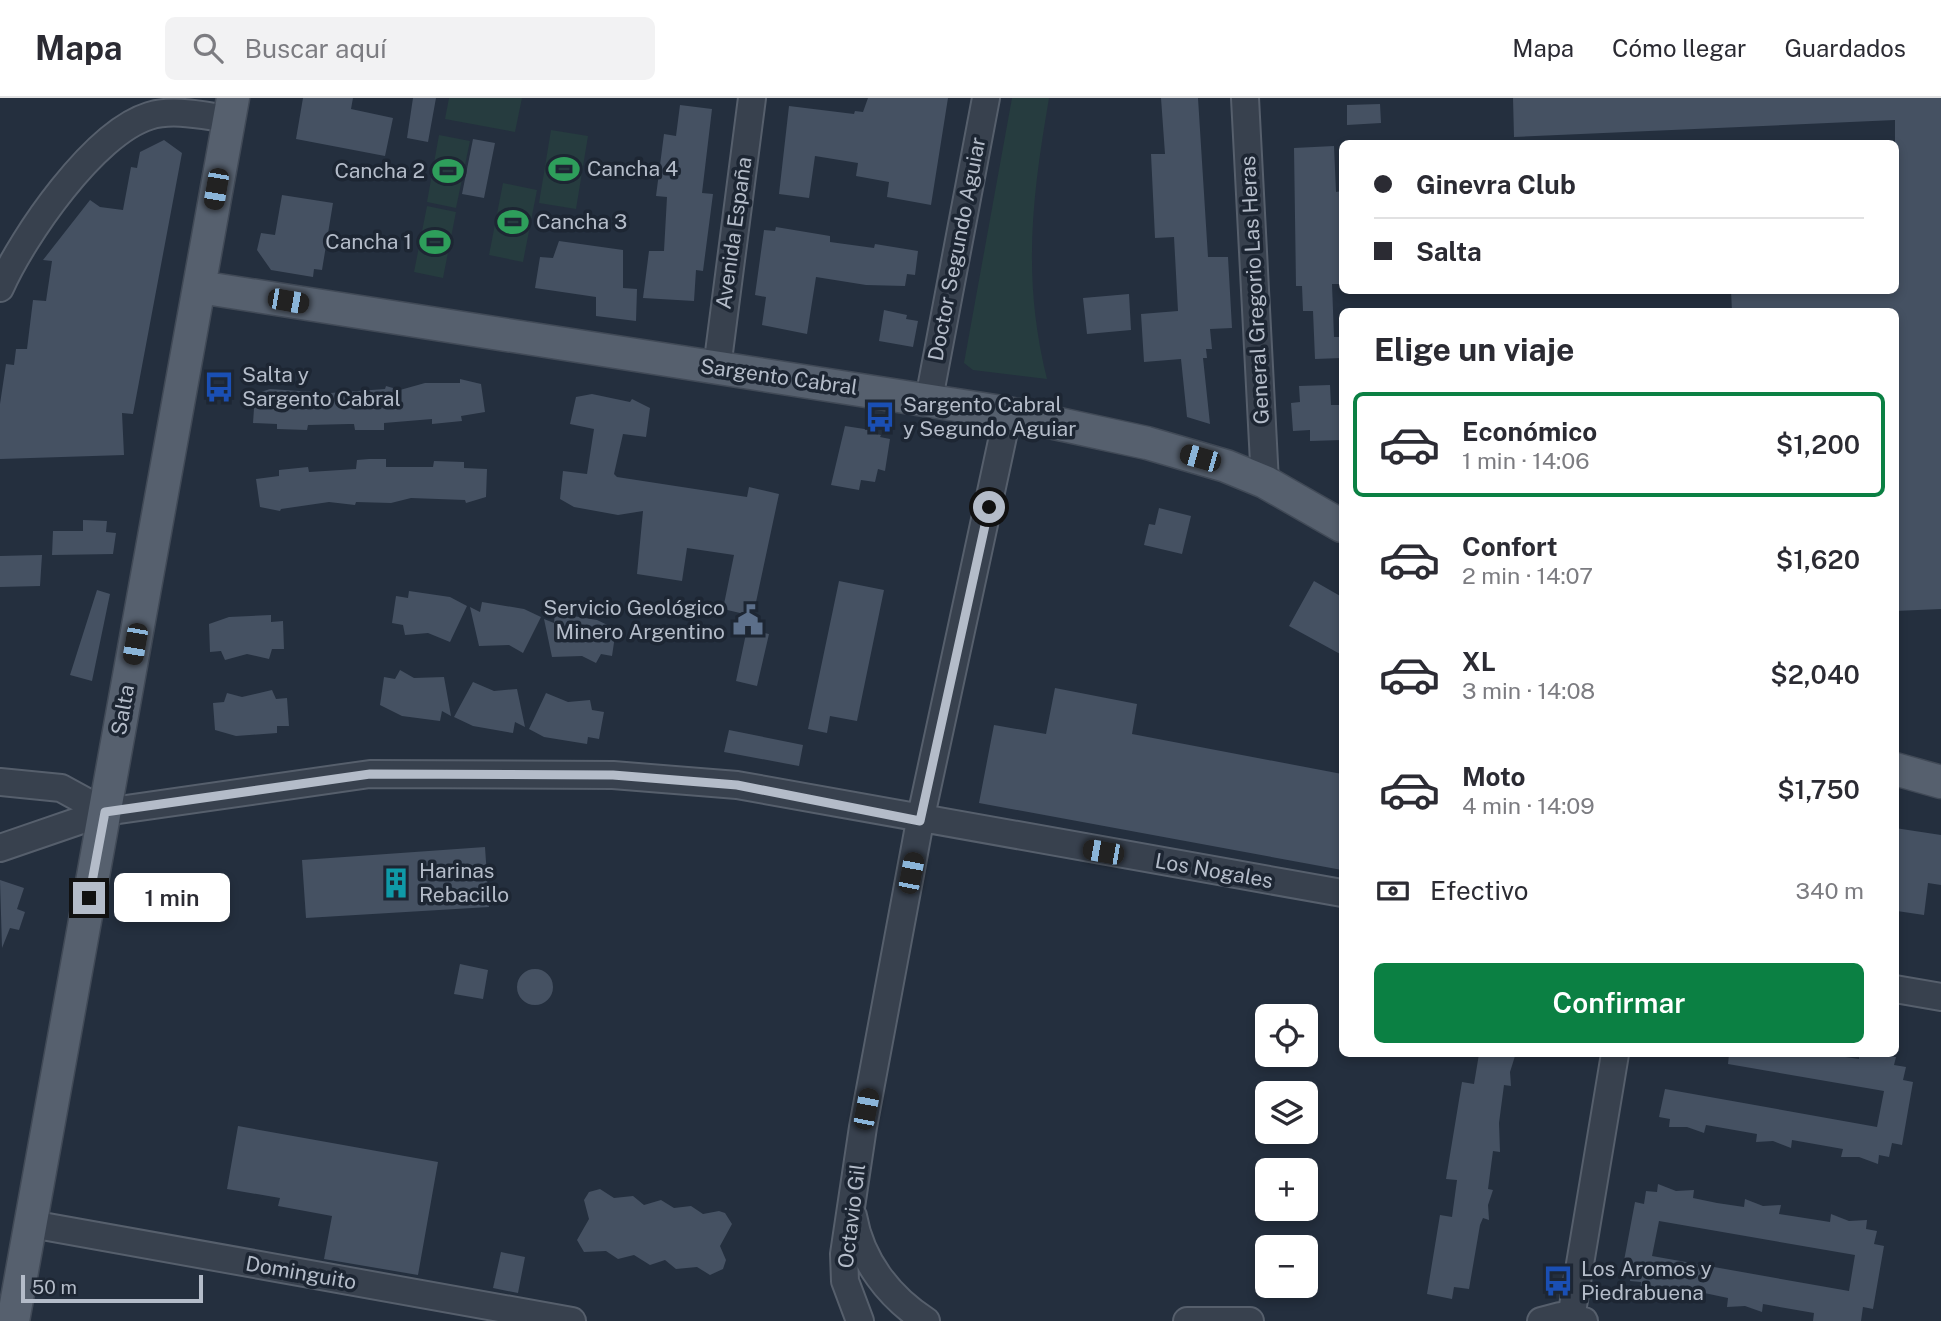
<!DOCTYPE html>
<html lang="es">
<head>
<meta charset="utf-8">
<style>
  :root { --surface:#fff; --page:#f2f2f3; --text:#2b2b33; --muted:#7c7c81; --line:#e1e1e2; --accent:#0b8043 }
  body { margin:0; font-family:"Public Sans",sans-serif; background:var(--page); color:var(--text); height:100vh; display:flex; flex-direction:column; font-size:26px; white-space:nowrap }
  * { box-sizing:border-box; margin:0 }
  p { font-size:23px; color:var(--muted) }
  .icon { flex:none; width:38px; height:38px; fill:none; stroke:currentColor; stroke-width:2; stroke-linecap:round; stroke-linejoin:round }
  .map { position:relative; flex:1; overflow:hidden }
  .panel { position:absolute; left:1339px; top:210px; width:560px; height:749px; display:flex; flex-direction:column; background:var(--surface); border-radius:10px; box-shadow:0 4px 10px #0003 }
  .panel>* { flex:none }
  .banner { position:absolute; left:1339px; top:42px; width:560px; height:154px; border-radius:10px; box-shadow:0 4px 10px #0003; display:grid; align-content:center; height:154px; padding:0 35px; background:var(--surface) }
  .fabs { position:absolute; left:1255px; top:906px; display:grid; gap:14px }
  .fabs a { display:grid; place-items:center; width:63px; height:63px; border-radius:10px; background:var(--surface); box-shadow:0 4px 10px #0003; font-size:35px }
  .scale { position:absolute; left:21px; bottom:18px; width:182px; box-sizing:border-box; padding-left:7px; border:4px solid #b4bcc9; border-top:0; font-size:19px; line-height:24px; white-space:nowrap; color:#b4bcc9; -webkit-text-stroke:5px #1d2633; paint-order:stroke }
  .end { position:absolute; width:32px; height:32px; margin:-16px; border:9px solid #b4bcc9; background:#111; box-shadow:0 0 0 4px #111 }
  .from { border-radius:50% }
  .bubble { position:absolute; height:49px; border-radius:10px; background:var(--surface); box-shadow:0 4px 10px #0003; font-size:23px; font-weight:600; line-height:49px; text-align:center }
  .car { position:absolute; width:21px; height:42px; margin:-21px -10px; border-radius:9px; box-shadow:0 0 5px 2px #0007; background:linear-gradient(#222 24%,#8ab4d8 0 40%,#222 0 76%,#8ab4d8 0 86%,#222 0) }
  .banner b { display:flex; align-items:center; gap:24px; height:66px; font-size:26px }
  .banner b+b { border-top:2px solid var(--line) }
  .banner i { width:18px; height:18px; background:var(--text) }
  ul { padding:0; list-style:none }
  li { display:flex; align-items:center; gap:21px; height:105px; margin:0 14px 10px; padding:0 21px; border:4px solid transparent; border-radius:10px }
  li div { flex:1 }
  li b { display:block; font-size:26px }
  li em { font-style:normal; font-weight:600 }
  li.current { border-color:var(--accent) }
  li>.icon { width:63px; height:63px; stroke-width:1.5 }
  h2 { padding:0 35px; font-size:32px; line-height:84px }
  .pay { display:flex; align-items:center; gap:18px; height:77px; padding:0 35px; font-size:26px }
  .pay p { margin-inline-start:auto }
  .cta { display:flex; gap:14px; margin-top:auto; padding:14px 35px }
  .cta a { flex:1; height:80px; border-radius:10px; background:var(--accent); color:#fff; font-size:28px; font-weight:600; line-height:80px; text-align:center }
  header { display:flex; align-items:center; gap:42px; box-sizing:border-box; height:98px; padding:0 35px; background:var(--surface); border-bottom:2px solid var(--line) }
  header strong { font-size:33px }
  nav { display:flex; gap:38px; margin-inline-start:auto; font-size:24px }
  .search { width:490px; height:63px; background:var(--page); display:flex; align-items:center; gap:18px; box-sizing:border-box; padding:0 24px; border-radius:10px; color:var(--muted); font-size:26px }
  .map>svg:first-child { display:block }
  .green { fill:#263c3f }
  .building { fill:#455162; fill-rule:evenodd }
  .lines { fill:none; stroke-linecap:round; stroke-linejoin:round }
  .minor-casing { stroke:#565f6c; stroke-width:30 }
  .major-casing { stroke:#414a57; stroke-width:35 }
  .minor { stroke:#38414e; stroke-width:26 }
  .major { stroke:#56606e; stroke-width:32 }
  .route { stroke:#b4bcc9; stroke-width:9 }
  .labels { text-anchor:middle; stroke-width:7; stroke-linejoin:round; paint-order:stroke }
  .poi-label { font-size:21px; fill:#b4bcc9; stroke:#1d2633; text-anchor:start }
  .street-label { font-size:21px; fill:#b4bcc9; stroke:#1d2633 }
</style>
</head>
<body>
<header>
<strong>Mapa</strong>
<div class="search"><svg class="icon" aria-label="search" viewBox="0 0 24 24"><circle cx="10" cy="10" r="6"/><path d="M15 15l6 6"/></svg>Buscar aquí</div>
<nav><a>Mapa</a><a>Cómo llegar</a><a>Guardados</a></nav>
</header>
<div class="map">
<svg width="1941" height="1223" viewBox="0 0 1941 1223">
  <rect width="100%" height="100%" fill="#242f3e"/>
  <path class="green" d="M449 0H522L515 34 445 21Z
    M1012 0H1049C1032 100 1022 180 1047 281L973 272 964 265Z
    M551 32 588 38 576 111 539 105Z
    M439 37 470 43 456 110 427 104Z
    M503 85 537 92 523 164 489 157Z
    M427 108 456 114 443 180 414 174Z"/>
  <path class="building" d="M303 0H353L351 11 393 20 385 58 296 41Z
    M413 0H436L428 44 407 40Z
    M868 0H948L931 107 887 99 889 84 856 78 858 65 815 58 809 100 779 96 789 8 854 16 855 13 863 14Z
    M1161 0H1198L1208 159H1228L1232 230 1210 231 1212 251H1206L1207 260H1203L1210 326 1187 319 1181 261 1144 264 1141 216 1178 213 1174 139 1155 140 1151 56H1165Z
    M1513 0H1941V511L1895 513V214H1732L1731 192H1895V22L1514 39Z
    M1380 6 1381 25 1347 27V7Z
    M680 7 712 11 702 95 713 96 703 173 696 172 694 203 643 200 649 153H664L667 99 656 98 664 36 676 38Z
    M473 41 495 45 484 100 462 96Z
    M164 42 182 55 133 316 122 315 124 357 0 361V306L6 266 14 267 16 251H27L33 202 46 203 52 163 43 162 90 102 100 109 123 112 131 69 137 70 140 54Z
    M1334 48 1336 94 1342 93V186H1332L1334 239H1342V260L1315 261 1313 213H1303L1302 188H1296L1294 50Z
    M282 97 333 105 322 172 314 171 313 179 271 172 257 152 261 135 275 137Z
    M776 129 830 138V144L874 150 875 146 918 153 915 177 907 176 905 188 866 187 816 179 807 236 762 227 766 199 755 197 764 132 775 133Z
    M559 143 623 152V190L637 191 636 223 596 218V199L535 190 540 159 553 160Z
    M1129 196 1131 232 1087 236 1083 200Z
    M884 212 907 217 906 221 918 223 913 249 879 243Z
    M460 281 481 286 485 314 461 318 462 323 432 326V321L384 325V332H355L354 326H349L308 327 307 332 277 331V326L253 325 255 296 270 291 330 295 385 291 386 288 400 292 425 285H460Z
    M1330 287 1331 307H1342V342L1310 343V332L1293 333 1291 305 1300 304 1299 288Z
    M592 296 630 304 632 301 650 310 646 339 623 336 614 376 617 379 747 399 749 389 779 396 753 518 723 511 734 457 687 450 682 483 637 476 643 413 618 417 574 409 560 401 563 373 587 376 594 331 570 326 576 299Z
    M845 328 871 332V335L881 337 880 339 890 341 885 373 878 371 875 384 861 382 859 392 831 387Z
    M369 361H386V369H433L434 363 464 364V370L487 371 486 399 466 405 465 402 411 400 391 405 356 404 355 407 329 404 281 411 280 413 260 409 256 381 279 378V372L308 369 309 374 356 371 357 362Z
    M1159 410 1191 418 1182 456 1144 447 1149 426 1155 427Z
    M83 422 107 423 106 434 116 435 113 456 52 457 53 433H83Z
    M42 457 40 488 0 489V458Z
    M839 483 884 492 857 623 830 618 827 635 808 631Z
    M1314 483 1342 499V557L1289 528Z
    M97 492 110 496 92 583 70 577Z
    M409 493 450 499 467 508 450 544 428 535 405 537 403 527 392 525 396 498 408 500Z
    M482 504 524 511 541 519 523 555 509 547 479 548 470 509 480 514Z
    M555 515 597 522 616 531 612 558 601 556 596 565 582 558 552 559 544 521 554 525Z
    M271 517V524L283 523 284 551H272L269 561 247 556 225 562 221 553 210 554 209 526 229 519Z
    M747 531 769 536 757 588 736 583Z
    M400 572 414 580 444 579 451 618 442 613 440 623 402 618 380 607 384 579 395 581Z
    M473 584 494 593 517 591 525 629 515 624 513 635 473 628 454 619Z
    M1055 590 1137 606 1132 636 1342 676V772L979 705 994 627 1046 636Z
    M272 592 276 601 287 600 289 628H277V635L236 638 215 632 213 605 224 604 227 595 242 599Z
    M546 595 568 604 590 602 592 612 604 614 599 641 588 639 587 646 544 639 529 631Z
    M729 632 803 647 799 668 724 654Z
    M1895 730 1941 737V787L1928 785 1924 817 1897 813Z
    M485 749 489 809 306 820 302 762Z
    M0 782 24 790 17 811 25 814 19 832 10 830 2 850Z
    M460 866 488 872 483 901 454 896Z
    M517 889a18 18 0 1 1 36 0a18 18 0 1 1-36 0Z
    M1479 956 1515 958 1510 974 1511 988 1504 987 1499 1025 1500 1054 1493 1053 1488 1091 1493 1092 1488 1107 1489 1122 1483 1120 1480 1127 1469 1191 1454 1189 1452 1201 1427 1196 1440 1117 1452 1119 1457 1082 1446 1081 1462 984 1474 986Z
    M1729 956H1825L1859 961V956H1869L1896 959 1894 967 1906 969 1903 982 1913 984 1902 1047 1892 1045 1889 1059 1879 1057 1878 1066 1859 1059H1841L1843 1051 1792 1042 1791 1050 1773 1043 1756 1044 1757 1036 1706 1027 1704 1035 1687 1029H1669L1670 1021 1659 1019 1665 991 1877 1029 1884 993 1728 966Z
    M238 1028 438 1064 418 1177 324 1161 332 1118 278 1108 280 1100 227 1091Z
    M1658 1086 1676 1093 1694 1092 1693 1100 1717 1105 1744 1109 1745 1101 1763 1108 1781 1107 1779 1116 1792 1118 1830 1124 1831 1116 1849 1123 1867 1122 1866 1131 1877 1133 1874 1146 1884 1148 1873 1211 1863 1209 1861 1223H1813L1814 1215 1763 1206 1762 1214 1745 1208 1727 1209 1728 1200 1690 1192 1677 1191 1676 1199 1659 1193H1640L1641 1184 1630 1183 1633 1169 1623 1168 1635 1104 1644 1106 1646 1093 1657 1094ZM1659 1123 1855 1157 1849 1193 1652 1158Z
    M600 1091 614 1100 633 1098 644 1107 661 1102 674 1110 691 1108 703 1116 719 1113 725 1115 732 1126 720 1148 726 1162 723 1171 710 1177 697 1169 676 1171 665 1162 650 1167 634 1157 618 1161 606 1153 584 1154 577 1142 589 1121 584 1102 589 1094Z
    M501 1154 525 1159 518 1195 493 1190Z"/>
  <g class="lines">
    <g class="minor-casing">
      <path id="minor" d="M1245 0 1265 384
        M0 190C23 138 94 35 149 18 173 10 205 18 229 21
        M717 270 752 0
        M929 301 986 0
        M0 684 61 690 105 714
        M0 750 105 714 370 676 613 677 737 687 1342 795
        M1895 891 1941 899
        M853 1118C861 1163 889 1199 926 1223
        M31 1126 572 1223
        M1571 1220 1615 956
        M860 1223 845 1183 844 1156 863 1029 920 723 1008 315
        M1187 1223H1250
        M1541 1223 1560 1218 1584 1223"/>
    </g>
    <g class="major-casing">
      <path id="major" d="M199 189 1008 315 1147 345 1226 368 1265 384 1342 428
        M1895 671 1941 684
        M13 1223 233 0"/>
    </g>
    <use href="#minor" class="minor"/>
    <use href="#major" class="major"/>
  </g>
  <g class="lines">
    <path class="route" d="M89 800 105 714 370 676 613 677 737 687 920 723 989 409"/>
  </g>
  <defs>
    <g id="stadium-bare" transform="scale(2.415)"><path d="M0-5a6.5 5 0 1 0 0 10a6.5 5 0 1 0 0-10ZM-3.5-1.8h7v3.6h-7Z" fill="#2e9e5b" stroke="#1d2633" stroke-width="2.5" paint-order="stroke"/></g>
    <g id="bus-bare" transform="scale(2.415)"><path d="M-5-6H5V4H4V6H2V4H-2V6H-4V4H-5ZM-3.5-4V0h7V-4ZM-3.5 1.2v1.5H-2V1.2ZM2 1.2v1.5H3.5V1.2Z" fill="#1a4fb4" stroke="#1d2633" stroke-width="2.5" paint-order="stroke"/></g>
    <g id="civic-bare" transform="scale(2.415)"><path d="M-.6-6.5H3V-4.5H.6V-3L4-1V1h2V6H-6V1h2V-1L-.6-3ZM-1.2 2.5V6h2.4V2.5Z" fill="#5c6f8a" stroke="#1d2633" stroke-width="2.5" paint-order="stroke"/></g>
    <g id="building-bare" transform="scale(2.415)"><path d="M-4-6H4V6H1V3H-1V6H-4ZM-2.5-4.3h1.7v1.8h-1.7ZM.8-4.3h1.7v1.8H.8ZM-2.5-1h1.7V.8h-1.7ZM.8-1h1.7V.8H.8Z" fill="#0f9aa8" stroke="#1d2633" stroke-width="2.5" paint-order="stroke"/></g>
  </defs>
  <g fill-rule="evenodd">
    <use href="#stadium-bare" x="564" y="71"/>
    <use href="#stadium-bare" x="448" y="73"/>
    <use href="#stadium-bare" x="513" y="124"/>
    <use href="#stadium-bare" x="435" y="144"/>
    <use href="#bus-bare" x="219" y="289"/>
    <use href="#bus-bare" x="880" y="319"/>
    <use href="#civic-bare" x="748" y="522"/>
    <use href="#building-bare" x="396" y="785"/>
    <use href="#bus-bare" x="1558" y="1183"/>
  </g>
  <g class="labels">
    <g class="poi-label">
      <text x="587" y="78">Cancha 4</text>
      <text x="425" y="80" text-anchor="end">Cancha 2</text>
      <text x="536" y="131">Cancha 3</text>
      <text x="412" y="151" text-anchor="end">Cancha 1</text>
      <text x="242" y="284">Salta y<tspan x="242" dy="24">Sargento Cabral</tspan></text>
      <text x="903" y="314">Sargento Cabral<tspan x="903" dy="24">y Segundo Aguiar</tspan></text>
      <text x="725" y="517" text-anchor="end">Servicio Geológico<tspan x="725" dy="24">Minero Argentino</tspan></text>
      <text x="419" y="780">Harinas<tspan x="419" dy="24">Rebacillo</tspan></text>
      <text x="1581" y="1178">Los Aromos y<tspan x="1581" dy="24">Piedrabuena</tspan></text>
    </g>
    <g class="street-label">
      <text transform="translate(734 135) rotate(-82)" y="7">Avenida España</text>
      <text transform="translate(957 151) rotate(-79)" y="7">Doctor Segundo Aguiar</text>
      <text transform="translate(1255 192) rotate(-93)" y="7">General Gregorio Las Heras</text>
      <text transform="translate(779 279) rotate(8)" y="7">Sargento Cabral</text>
      <text transform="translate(123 612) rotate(-80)" y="7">Salta</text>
      <text transform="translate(1214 773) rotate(10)" y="7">Los Nogales</text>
      <text transform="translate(852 1118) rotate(-83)" y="7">Octavio Gil</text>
      <text transform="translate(301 1175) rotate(10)" y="7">Dominguito</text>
    </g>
  </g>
</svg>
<div class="fabs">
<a><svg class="icon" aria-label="locate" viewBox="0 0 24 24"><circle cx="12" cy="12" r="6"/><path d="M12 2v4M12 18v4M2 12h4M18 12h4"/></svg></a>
<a><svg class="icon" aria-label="layers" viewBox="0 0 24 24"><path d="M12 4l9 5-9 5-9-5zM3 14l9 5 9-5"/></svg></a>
<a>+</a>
<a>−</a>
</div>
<div class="scale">50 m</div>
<i class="end from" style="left:989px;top:409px"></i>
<i class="end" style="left:89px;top:800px"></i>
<div class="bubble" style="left:114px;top:775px;width:116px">1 min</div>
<i class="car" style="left:216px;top:91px;rotate:190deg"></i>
<i class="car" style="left:288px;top:203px;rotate:100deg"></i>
<i class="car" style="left:1200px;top:360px;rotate:286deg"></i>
<i class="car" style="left:135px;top:546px;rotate:190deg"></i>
<i class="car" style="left:1103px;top:754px;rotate:280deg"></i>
<i class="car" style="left:911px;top:775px;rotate:11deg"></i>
<i class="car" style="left:866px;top:1011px;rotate:11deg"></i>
<div class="banner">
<b><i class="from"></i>Ginevra Club</b>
<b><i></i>Salta</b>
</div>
<section class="panel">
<h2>Elige un viaje</h2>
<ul>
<li class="current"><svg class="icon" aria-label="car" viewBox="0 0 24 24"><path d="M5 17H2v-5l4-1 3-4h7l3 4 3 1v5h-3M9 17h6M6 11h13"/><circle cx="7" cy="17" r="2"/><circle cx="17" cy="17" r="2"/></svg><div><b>Económico</b><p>1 min · 14:06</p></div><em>$1,200</em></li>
<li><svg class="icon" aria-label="car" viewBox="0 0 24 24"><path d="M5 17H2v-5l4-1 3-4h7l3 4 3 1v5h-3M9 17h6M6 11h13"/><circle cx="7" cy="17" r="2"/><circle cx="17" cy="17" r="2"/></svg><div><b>Confort</b><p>2 min · 14:07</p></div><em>$1,620</em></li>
<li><svg class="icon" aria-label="car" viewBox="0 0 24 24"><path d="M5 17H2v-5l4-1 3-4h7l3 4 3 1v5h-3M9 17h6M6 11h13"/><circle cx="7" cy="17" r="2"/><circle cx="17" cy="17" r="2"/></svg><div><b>XL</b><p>3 min · 14:08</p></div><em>$2,040</em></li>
<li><svg class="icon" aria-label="car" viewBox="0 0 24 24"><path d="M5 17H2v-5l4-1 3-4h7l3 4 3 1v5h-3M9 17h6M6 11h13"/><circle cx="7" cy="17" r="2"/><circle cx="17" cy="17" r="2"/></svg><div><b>Moto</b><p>4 min · 14:09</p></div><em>$1,750</em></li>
</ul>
<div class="pay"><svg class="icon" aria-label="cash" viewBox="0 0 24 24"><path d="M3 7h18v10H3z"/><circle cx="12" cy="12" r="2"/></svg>Efectivo<p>340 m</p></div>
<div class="cta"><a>Confirmar</a></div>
</section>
</div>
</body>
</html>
